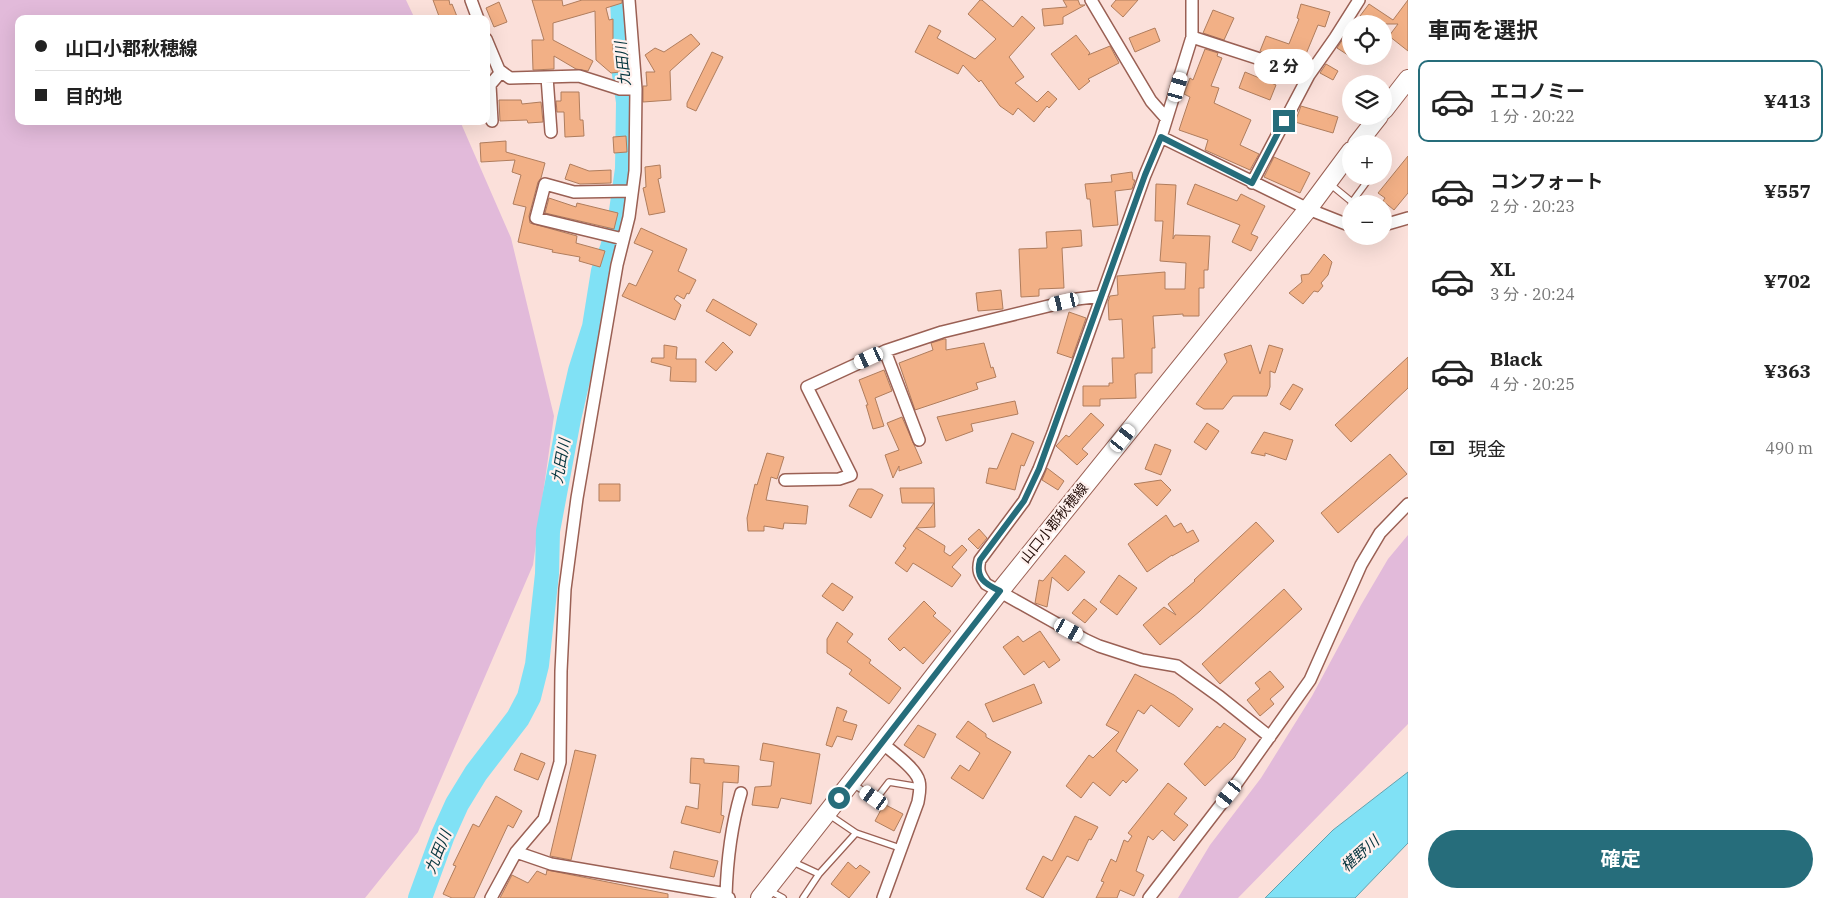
<!DOCTYPE html>
<html lang="ja">
<head>
<meta charset="utf-8">
<style>
  :root { --surface:#fff; --page:#f2f2f2; --text:#222; --muted:#767676; --line:#e0e0e0; --accent:#266d7b }
  body { margin:0; font-family:"IBM Plex Serif","Noto Sans JP",serif; background:var(--page); color:var(--text); height:100vh; display:flex; flex-direction:column; font-size:19px; white-space:nowrap }
  * { box-sizing:border-box; margin:0 }
  p { font-size:16px; color:var(--muted) }
  .icon { flex:none; width:28px; height:28px; fill:none; stroke:currentColor; stroke-width:2; stroke-linecap:round; stroke-linejoin:round }
  .map { position:relative; flex:1; overflow:hidden }
  .panel { display:flex; flex-direction:column; background:var(--surface); width:425px }
  .panel>* { flex:none }
  .guide { position:absolute; left:15px; top:15px; width:475px; height:110px; border-radius:10px; box-shadow:0 5px 20px #0002; display:grid; align-content:center; height:110px; padding:0 20px; background:var(--surface) }
  .controls { position:absolute; left:1342px; top:15px; display:grid; gap:10px }
  .controls a { display:grid; place-items:center; width:50px; height:50px; border-radius:50%; background:var(--surface); box-shadow:0 5px 20px #0002; font-size:25px }
  .end { position:absolute; width:22px; height:22px; margin:-11px; border:6px solid #266d7b; background:#fff; box-shadow:0 0 0 2px #fff }
  .from { border-radius:50% }
  .bubble { position:absolute; height:35px; border-radius:18px; background:var(--surface); box-shadow:0 5px 20px #0002; font-size:16px; font-weight:700; line-height:35px; text-align:center }
  .car { position:absolute; width:15px; height:30px; margin:-15px -8px; border-radius:6px; box-shadow:0 0 4px 1px #0007; background:linear-gradient(#fff 24%,#345 0 40%,#fff 0 76%,#345 0 86%,#fff 0) }
  .guide b { display:flex; align-items:center; gap:18px; height:48px; font-size:19px }
  .guide b+b { border-top:1px solid var(--line) }
  .guide i { width:12px; height:12px; background:var(--text) }
  ul { padding:0; list-style:none }
  li { display:flex; align-items:center; gap:15px; height:82px; margin:0 10px 8px; padding:0 10px; border:2px solid transparent; border-radius:10px }
  li div { flex:1 }
  li b { display:block; font-size:19px }
  li em { font-style:normal; font-weight:700 }
  li.selected { border-color:var(--accent) }
  li>.icon { width:45px; height:45px; stroke-width:1.5 }
  h2 { padding:0 20px; font-size:22px; line-height:60px }
  .pay { display:flex; align-items:center; gap:12px; height:55px; padding:0 20px; font-size:19px }
  .pay p { margin-inline-start:auto }
  .cta { display:flex; gap:10px; margin-top:auto; padding:10px 20px }
  .cta a { flex:1; height:58px; border-radius:30px; background:var(--accent); color:#fff; font-size:20px; font-weight:700; line-height:58px; text-align:center }
  main { display:flex; flex:1; min-height:0 }
  .map>svg:first-child { display:block }
  .green { fill:#e2bada }
  .water { fill:#80e1f5; stroke:#64a1ae }
  .lines { fill:none; stroke-linecap:round; stroke-linejoin:round }
  .river { stroke:#80e1f5; stroke-width:24 }
  .building { fill:#f2b086; stroke:#b07d5d }
  .service-casing { stroke:#9a6054; stroke-width:8 }
  .minor-casing { stroke:#9a6054; stroke-width:14 }
  .primary-casing { stroke:#9a6054; stroke-width:20 }
  .service { stroke:#fff; stroke-width:5.5 }
  .minor { stroke:#fff; stroke-width:11 }
  .primary { stroke:#fff; stroke-width:18 }
  .route { stroke:#266d7b; stroke-width:6 }
  .labels { text-anchor:middle; stroke-width:4.5; stroke-linejoin:round; paint-order:stroke }
  .street-label { font-size:14px; fill:#230d08; stroke:#fff1ee }
  .water-label { font-size:15px; font-style:italic; fill:#04343d; stroke:#fff1ee }
</style>
</head>
<body>
<main>
<div class="map">
<svg width="1408" height="898" viewBox="0 0 1408 898">
  <rect width="100%" height="100%" fill="#fbe0da"/>
  <path class="green" d="M0 0H406L415 19H19V121H460L511 238 554 416 533 565 418 832 365 898H0Z
    M1408 535V724L1238 898H1178L1210 845 1261 778 1312 696 1361 605 1388 559Z"/>
  <path class="water" d="M1408 772V843L1355 898H1265L1333 830Z"/>
  <g class="lines">
    <path class="river" d="M420 898 443 835 457 804 476 773 518 718 529 697 537 665 547 574 548 531 569 419 580 371 594 327 603 271 612 248 620 218 627 169 628 102 620 46 623 20 622 0"/>
  </g>
  <path class="building" d="M433 0H449L450 5 452 4 458 19H440Z
    M532 0H562L563 6 582 0H622V3L606 8 609 20 613 19V51H617L620 72 611 73 596 60 595 11 553 23V40L593 61 588 71 576 69 554 56V69L533 70 532 40H544Z
    M980 0H982L1013 27 1022 16 1035 28 1009 57 1024 77 1015 83 1037 102 1048 91 1057 99 1049 108 1047 106 1034 122 1018 108 1013 115 1000 106 981 80 979 82 963 65 958 74 915 52 929 25 941 31 937 38 975 59 996 39 968 14Z
    M1063 0H1078L1080 5H1085L1063 17V24L1044 26 1042 9 1067 7Z
    M1116 0H1138L1123 17 1111 6Z
    M1408 0V51L1389 36 1398 24H1371L1360 16 1369 4 1393 20Z
    M499 2 507 22 494 27 486 8Z
    M1301 4 1330 12 1325 27 1318 25 1306 54 1303 65 1260 51 1266 36 1289 44 1299 19 1297 18Z
    M1213 10 1234 18 1224 40 1203 33Z
    M1155 28 1160 41 1135 52 1129 38Z
    M1349 30 1351 31V57L1337 48Z
    M691 34 700 44 670 71 671 100 643 102V86H647L646 72H655L645 55 655 48 664 52Z
    M1076 35 1090 53 1088 55 1110 46 1119 63 1088 79 1090 81 1079 90 1051 54Z
    M1205 49 1218 53 1217 56 1222 58 1211 86 1219 88 1214 103 1251 120 1240 145 1259 154 1250 170 1205 150 1208 140 1179 130 1190 97 1184 94 1190 78 1193 80Z
    M712 52 723 57 696 111 687 107V103Z
    M1326 64 1338 71 1333 80 1320 73Z
    M1245 72 1276 85 1270 100 1239 88Z
    M561 92H579L580 120H583L584 136 565 137 564 112H557L556 101H561Z
    M499 100H521L522 104 541 102 543 122 528 123 527 120 500 121Z
    M1301 106 1338 117 1333 133 1295 122Z
    M626 136 627 152 614 153 613 137Z
    M506 141V152L545 163 541 178 538 182 529 216 530 223 577 236 576 243 605 251 600 267 579 261 580 257 552 252 553 250 518 242 526 207 513 204 521 175 512 172 515 160 481 162 480 143Z
    M1408 156V193L1394 210 1383 201 1385 198 1378 193Z
    M1274 157 1310 173 1300 193 1264 177Z
    M570 164 589 171 611 170V183L580 184 565 179Z
    M660 165 661 178 658 179 665 212 649 215 643 188 646 187 645 167Z
    M1132 172 1133 180H1135L1132 189 1115 191 1118 225 1093 227 1090 199H1087L1085 184 1112 182 1111 175Z
    M1156 184 1176 185 1173 239 1175 235 1210 236 1208 270H1204V288H1199V316H1183V314L1153 316 1155 348H1152V373H1137V374H1135L1136 398 1100 399V406H1083V386H1109V383H1113L1112 358H1124L1122 319 1109 320 1108 302 1110 296 1118 295 1117 276 1165 272V289H1185L1186 263 1160 261 1163 221H1155Z
    M1195 184 1237 201 1241 194 1265 206 1251 234 1258 237 1251 251 1232 242 1240 225 1187 204Z
    M549 198 576 207 577 203 618 213 614 229 545 213Z
    M641 228 687 249 678 271 696 280 689 294 687 293 684 299 677 295 674 299 681 305 675 320 622 296 629 283 636 286 653 251 634 243Z
    M1081 230 1082 246 1062 248 1064 288 1039 289V296L1021 297 1019 249 1047 248 1046 232Z
    M1324 254 1332 262 1328 275 1321 283 1323 286 1318 292 1314 291 1303 304 1289 293 1302 282 1301 275 1309 274Z
    M1001 290 1003 309 978 311 976 293Z
    M713 299 757 324 750 336 706 311Z
    M1069 312 1086 318 1072 358 1057 353Z
    M944 339H946V350L984 343 991 368 993 367 996 377 976 383 978 389 915 410 899 363 933 350 931 343Z
    M723 342 733 352 716 371 705 362Z
    M664 345 677 347 676 359H696V382L670 381 671 367 651 362 652 358H664Z
    M1251 345 1260 374 1269 345 1283 349 1275 373 1270 371V387L1267 396H1233L1223 409H1204L1196 404 1227 362 1224 354Z
    M1408 357V388L1351 442 1335 425Z
    M884 370 892 391 875 398 884 426 873 429 866 405H868L859 380Z
    M1293 384 1303 389 1290 410 1280 404Z
    M1015 401 1018 414 971 424 973 431 946 441 937 417Z
    M1091 413 1104 425 1082 449 1088 454 1077 465 1056 446 1066 435 1069 437Z
    M902 417 922 463 899 471V466L893 478 885 455 899 450 887 423Z
    M1207 423 1219 431 1206 450 1194 442Z
    M1264 432 1293 440 1286 460 1265 453V456L1251 453Z
    M1012 433 1034 442 1024 466 1021 465 1015 490 986 483 989 468 997 469Z
    M1155 444 1171 450 1161 475 1145 469Z
    M767 453 784 457 777 479 771 477 766 500 808 506 806 524 784 523 783 529 764 526V531H748L747 518 755 484 757 485Z
    M1390 454 1407 474 1338 533 1321 513Z
    M1047 468 1064 481 1058 490 1042 480Z
    M1161 480 1171 490 1157 506 1134 484Z
    M599 484H620V501H599Z
    M900 488H934L935 527 916 528 934 503H902Z
    M858 489H872L883 495 871 518 849 506Z
    M1166 515 1174 527 1181 523 1187 533 1193 530 1199 541 1172 556V555L1147 572 1128 544Z
    M1256 522 1274 541 1200 611 1160 645 1143 625 1164 607 1176 615 1168 604 1195 581 1194 580Z
    M916 528 945 546 944 552 950 556 962 545 967 550 952 567 961 575 952 587 913 563 907 572 895 563 906 548 903 546Z
    M979 529 987 538 978 549 968 539Z
    M1065 555 1085 572 1068 591 1052 577 1047 607 1035 603 1039 580 1043 581Z
    M1119 575 1137 588 1117 615 1100 602Z
    M832 583 853 597 843 611 822 596Z
    M1284 589 1302 609 1220 684 1202 664Z
    M1084 599 1097 609 1085 623 1072 613Z
    M924 601 936 613 933 616 951 631 923 664 904 647 900 651 888 639Z
    M837 622 853 634 847 642 871 660 869 663 901 688 889 704 849 674 852 670 827 653V639Z
    M1040 631 1060 660 1049 668 1044 661 1024 675 1003 647 1018 636 1023 642Z
    M1270 671 1284 687 1270 699 1274 704 1260 716 1247 700 1260 689 1255 683Z
    M1135 674 1174 695 1193 709 1179 727 1151 705 1144 714 1138 710 1116 751 1138 770 1126 783 1123 780 1110 796 1093 782 1081 798 1066 786 1089 755 1093 758 1119 732 1106 725Z
    M1034 684 1042 703 993 722 985 704Z
    M837 707 847 711 843 721 857 725 852 740 837 736 832 747 826 745Z
    M968 721 986 734V737L1011 752 983 799 951 778 960 765 969 771 980 753 956 737Z
    M1224 723 1246 739 1234 758 1205 786 1184 764 1217 726 1220 728Z
    M918 725 936 734 924 758 904 745Z
    M763 743 820 754 811 804 781 798 778 808 752 805 755 787 771 786 774 762 760 760Z
    M575 750 596 755 571 860 550 856Z
    M521 753 545 763 538 780 514 770Z
    M691 758 704 759V763L739 766 738 783 723 782 721 815 724 816 720 833 681 823 686 806 698 809 700 784 690 783Z
    M1168 783 1187 798 1174 814 1188 825 1174 841 1162 830 1153 840 1148 836 1136 871 1144 875 1134 896 1120 890 1117 898H1096L1104 882 1101 881 1111 859 1116 862 1124 840 1128 842 1132 836 1128 833Z
    M496 796 522 811 513 828 508 825 474 898H452L443 894 456 866 453 865 473 824 479 827Z
    M884 804 903 814 894 831 875 821Z
    M1075 816 1098 827 1091 840 1089 839 1078 861 1067 856 1043 898 1026 889 1043 856 1052 861Z
    M674 851 718 861 714 877 670 868Z
    M848 862 856 869 860 865 870 872 849 898 831 884Z
    M547 870 668 894V898H500L512 875 528 883 537 871 546 875Z"/>
  <g class="lines">
    <g class="service-casing">
      <path id="service" d="M1330 184 1352 202
        M1346 224 1352 202 1371 176
        M853 784 874 798 879 795 889 782 919 787
        M828 814 856 833 900 848
        M791 861 819 874 856 833
        M770 891 783 898
        M803 898 819 874"/>
    </g>
    <g class="minor-casing">
      <path id="minor" d="M471 0 478 19
        M1091 0 1151 101 1166 118
        M1192 0V37L1161 137 1145 175 1053 433 1039 469 1024 501 980 560C977 571 980 575 986 584L1086 640 1099 646 1142 660 1177 666 1220 697 1270 737
        M1192 37 1309 75 1252 183
        M486 39 499 70 510 78 579 76 620 89H636
        M1309 75 1335 38 1359 0
        M547 77 551 132
        M492 121 490 85 501 72
        M1161 137 1308 209 1351 226
        M1384 225 1408 218
        M623 239 536 218 545 184 574 192 632 191
        M885 351 919 440
        M785 480 839 479 851 475 807 387 885 351 942 332 1077 299 1102 296
        M882 743C892 752 916 768 919 781 921 788 919 795 918 802L883 898
        M516 852 551 864 721 893 729 898
        M726 896C727 860 731 827 741 793
        M491 898 516 852 544 819 560 762 561 671 565 589 577 498 617 265 629 217 635 171 636 89 629 0
        M1149 898 1229 794 1310 680 1361 565 1380 533 1408 504"/>
    </g>
    <g class="primary-casing">
      <path id="primary" d="M1384 110 1408 79
        M1357 144 1379 116
        M760 898 882 743 1000 591 1308 209 1351 151"/>
    </g>
    <use href="#service" class="service"/>
    <use href="#minor" class="minor"/>
    <use href="#primary" class="primary"/>
  </g>
  <g class="lines">
    <path class="route" d="M839 798 1000 591C985 584 975 578 980 560L1024 501 1039 469 1145 175 1161 137 1252 183 1284 121"/>
  </g>
  <g class="labels">
    <g class="street-label">
      <text transform="translate(1054 523) rotate(-51)" y="5">山口小郡秋穂線</text>
    </g>
    <g class="water-label">
      <text transform="translate(623 64) rotate(-96)" y="5">九田川</text>
      <text transform="translate(561 461) rotate(-80)" y="5">九田川</text>
      <text transform="translate(438 852) rotate(-68)" y="5">九田川</text>
      <text transform="translate(1360 854) rotate(-42)" y="5">椹野川</text>
    </g>
  </g>
</svg>
<div class="controls">
<a><svg class="icon" aria-label="locate" viewBox="0 0 24 24"><circle cx="12" cy="12" r="6"/><path d="M12 2v4M12 18v4M2 12h4M18 12h4"/></svg></a>
<a><svg class="icon" aria-label="layers" viewBox="0 0 24 24"><path d="M12 4l9 5-9 5-9-5zM3 14l9 5 9-5"/></svg></a>
<a>+</a>
<a>−</a>
</div>
<i class="end from" style="left:839px;top:798px"></i>
<i class="end" style="left:1284px;top:121px"></i>
<div class="bubble" style="left:1254px;top:49px;width:60px">2 分</div>
<i class="car" style="left:1178px;top:87px;rotate:16deg"></i>
<i class="car" style="left:1064px;top:302px;rotate:257deg"></i>
<i class="car" style="left:869px;top:358px;rotate:245deg"></i>
<i class="car" style="left:1123px;top:438px;rotate:39deg"></i>
<i class="car" style="left:1069px;top:630px;rotate:119deg"></i>
<i class="car" style="left:1229px;top:794px;rotate:218deg"></i>
<i class="car" style="left:874px;top:798px;rotate:305deg"></i>
<div class="guide">
<b><i class="from"></i>山口小郡秋穂線</b>
<b><i></i>目的地</b>
</div>
</div>
<section class="panel">
<h2>車両を選択</h2>
<ul>
<li class="selected"><svg class="icon" aria-label="car" viewBox="0 0 24 24"><path d="M5 17H2v-5l4-1 3-4h7l3 4 3 1v5h-3M9 17h6M6 11h13"/><circle cx="7" cy="17" r="2"/><circle cx="17" cy="17" r="2"/></svg><div><b>エコノミー</b><p>1 分 · 20:22</p></div><em>¥413</em></li>
<li><svg class="icon" aria-label="car" viewBox="0 0 24 24"><path d="M5 17H2v-5l4-1 3-4h7l3 4 3 1v5h-3M9 17h6M6 11h13"/><circle cx="7" cy="17" r="2"/><circle cx="17" cy="17" r="2"/></svg><div><b>コンフォート</b><p>2 分 · 20:23</p></div><em>¥557</em></li>
<li><svg class="icon" aria-label="car" viewBox="0 0 24 24"><path d="M5 17H2v-5l4-1 3-4h7l3 4 3 1v5h-3M9 17h6M6 11h13"/><circle cx="7" cy="17" r="2"/><circle cx="17" cy="17" r="2"/></svg><div><b>XL</b><p>3 分 · 20:24</p></div><em>¥702</em></li>
<li><svg class="icon" aria-label="car" viewBox="0 0 24 24"><path d="M5 17H2v-5l4-1 3-4h7l3 4 3 1v5h-3M9 17h6M6 11h13"/><circle cx="7" cy="17" r="2"/><circle cx="17" cy="17" r="2"/></svg><div><b>Black</b><p>4 分 · 20:25</p></div><em>¥363</em></li>
</ul>
<div class="pay"><svg class="icon" aria-label="cash" viewBox="0 0 24 24"><path d="M3 7h18v10H3z"/><circle cx="12" cy="12" r="2"/></svg>現金<p>490 m</p></div>
<div class="cta"><a>確定</a></div>
</section>
</main>
</body>
</html>
